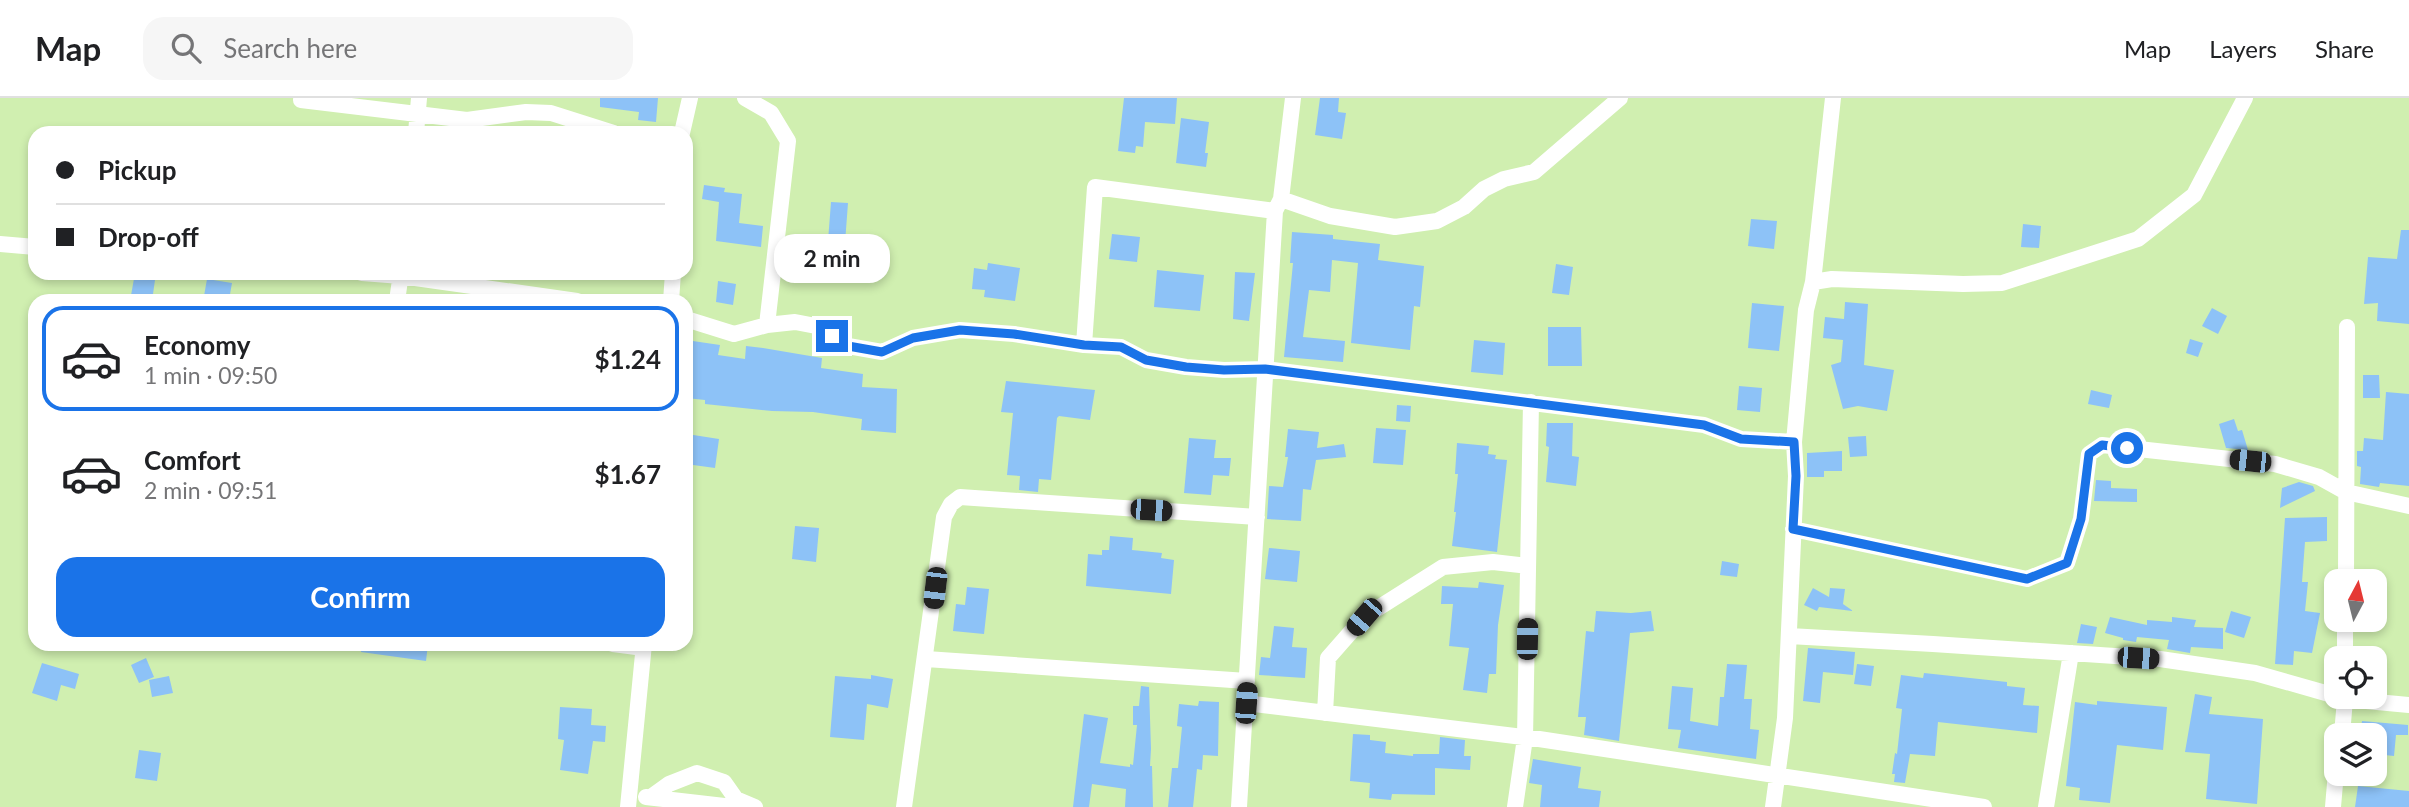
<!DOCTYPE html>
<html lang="en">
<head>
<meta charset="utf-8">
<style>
  :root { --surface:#fff; --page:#f6f6f6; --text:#202124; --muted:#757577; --line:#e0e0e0; --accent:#1a73e8 }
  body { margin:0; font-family:Lato,sans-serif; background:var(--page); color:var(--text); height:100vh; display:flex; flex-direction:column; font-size:26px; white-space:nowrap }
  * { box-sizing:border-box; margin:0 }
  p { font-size:23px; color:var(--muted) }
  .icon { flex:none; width:38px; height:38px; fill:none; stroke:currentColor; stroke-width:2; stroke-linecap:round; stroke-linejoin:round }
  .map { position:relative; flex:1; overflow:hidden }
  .panel { position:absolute; left:28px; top:196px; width:665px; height:357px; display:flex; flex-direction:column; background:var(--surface); border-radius:21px; box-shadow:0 4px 10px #0003 }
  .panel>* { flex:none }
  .guide { position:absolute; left:28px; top:28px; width:665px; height:154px; border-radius:21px; box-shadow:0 4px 10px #0003; display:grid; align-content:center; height:154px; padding:0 28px; background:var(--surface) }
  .needle { width:46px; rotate:7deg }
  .controls { position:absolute; left:2324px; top:471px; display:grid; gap:14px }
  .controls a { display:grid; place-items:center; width:63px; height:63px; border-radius:14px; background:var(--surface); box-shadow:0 4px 10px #0003; font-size:35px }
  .end { position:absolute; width:32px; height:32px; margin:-16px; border:9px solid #1a73e8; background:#fff; box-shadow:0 0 0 4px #fff }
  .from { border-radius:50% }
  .bubble { position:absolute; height:49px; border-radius:21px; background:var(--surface); box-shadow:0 4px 10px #0003; font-size:23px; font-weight:700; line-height:49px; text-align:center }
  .car { position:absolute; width:21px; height:42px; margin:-21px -10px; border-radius:9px; box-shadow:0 0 5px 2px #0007; background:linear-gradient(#222 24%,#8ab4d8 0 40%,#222 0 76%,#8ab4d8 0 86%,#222 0) }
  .guide b { display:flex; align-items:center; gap:24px; height:66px; font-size:26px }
  .guide b+b { border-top:2px solid var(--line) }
  .guide i { width:18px; height:18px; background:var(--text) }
  ul { padding:12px 0 0; list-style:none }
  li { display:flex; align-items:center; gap:21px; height:105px; margin:0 14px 10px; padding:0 14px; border:4px solid transparent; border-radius:21px }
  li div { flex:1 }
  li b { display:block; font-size:26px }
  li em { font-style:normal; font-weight:700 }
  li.active { border-color:var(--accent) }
  li>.icon { width:63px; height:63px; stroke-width:1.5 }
  .primary-button { display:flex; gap:14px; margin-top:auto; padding:14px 28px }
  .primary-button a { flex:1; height:80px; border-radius:21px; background:var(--accent); color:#fff; font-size:28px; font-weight:700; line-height:80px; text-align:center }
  header { display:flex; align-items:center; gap:42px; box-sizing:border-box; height:98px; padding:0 35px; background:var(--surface); border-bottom:2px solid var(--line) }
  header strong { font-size:33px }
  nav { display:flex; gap:38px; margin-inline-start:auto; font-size:24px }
  .search { width:490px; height:63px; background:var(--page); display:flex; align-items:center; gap:18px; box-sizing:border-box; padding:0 24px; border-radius:21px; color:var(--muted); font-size:26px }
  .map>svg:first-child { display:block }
  .building { fill:#8dc2f7 }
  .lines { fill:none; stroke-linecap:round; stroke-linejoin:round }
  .minor { stroke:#fff; stroke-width:16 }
  .route { stroke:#1a73e8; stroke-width:9 }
</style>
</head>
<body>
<header>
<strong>Map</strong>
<div class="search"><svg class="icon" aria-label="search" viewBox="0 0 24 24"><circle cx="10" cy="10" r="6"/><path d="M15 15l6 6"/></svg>Search here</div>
<nav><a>Map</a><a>Layers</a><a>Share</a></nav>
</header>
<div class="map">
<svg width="2409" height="709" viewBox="0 0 2409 709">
  <rect width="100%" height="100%" fill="#d0efb0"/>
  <path class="building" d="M600 0H658L656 24 638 22 639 14 600 9Z
    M1124 0H1177L1175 26 1145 24 1143 49 1136 48 1135 55 1118 53Z
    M1320 0H1339L1338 14 1346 15 1342 41 1315 37Z
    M1181 20 1209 24 1205 55H1208L1206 69 1176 65Z
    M704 87 725 90 724 94 742 96 739 125 763 128 761 149 716 143 719 104 702 101Z
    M831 104 848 105 845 145 828 143Z
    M1751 121 1777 123 1774 151 1748 148Z
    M2023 126 2041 128 2039 150 2021 149Z
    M2401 132H2409V226L2377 223 2378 205 2364 206 2368 159 2397 161Z
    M1292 134 1333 137V141L1380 146 1378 162 1424 168 1420 209 1414 208 1410 252 1351 245 1358 165 1332 162 1330 194 1309 192 1303 239 1345 243 1343 264 1284 259 1293 165H1290Z
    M1112 136 1140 139 1137 164 1109 161Z
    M988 165 1020 170 1015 203 984 199 985 192 972 191 974 170 987 172Z
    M1556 166 1573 169 1569 197 1552 195Z
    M1157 172 1204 177 1200 213 1154 209Z
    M1235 174 1255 175 1249 223 1233 221Z
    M135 175H156L152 203H130Z
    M207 181 232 185 229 202 204 198Z
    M718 183 736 186 733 207 716 204Z
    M1845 204 1868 206 1864 267 1894 272 1887 313 1858 308 1843 311 1831 267 1841 264 1843 242 1823 240 1825 219 1844 221Z
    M1752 205 1784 208 1779 253 1748 250Z
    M2212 210 2227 218 2218 236 2202 228Z
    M1548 229H1581L1582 268H1548Z
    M2190 241 2203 245 2198 259 2186 255Z
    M686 242 720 247 718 257 745 261 746 248 763 250 822 260 821 270 863 276 862 289 897 291 896 335 861 332 862 321 813 314 772 313 705 306V302L686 300Z
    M1474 242 1505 245 1503 277 1471 274Z
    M2363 277H2379L2380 300H2363Z
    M1006 283 1095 292 1090 322 1059 318 1057 320 1051 382 1039 381 1038 394 1019 392 1020 378 1007 377 1013 315 1001 314Z
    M1739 288 1762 290 1760 314 1737 312Z
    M2091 292 2112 297 2109 310 2088 306Z
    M2386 294 2409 296V388L2380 385 2379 389 2360 386 2361 369 2357 368V353H2363L2364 340 2383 342Z
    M1397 307 1411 308 1410 324 1396 323Z
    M2234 321 2238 333 2242 332 2248 352 2226 350 2219 326Z
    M1547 325H1573L1572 358 1579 359 1576 388 1546 384 1549 349 1546 348Z
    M1376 330 1406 332 1403 367 1373 365Z
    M1288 331 1319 334 1317 350 1344 346 1346 359 1316 362 1311 392 1303 391 1301 423 1267 421 1269 388 1283 389 1288 359H1285Z
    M687 336 719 341 715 370 686 366Z
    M1866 338 1867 358 1850 359 1848 339Z
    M1189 340 1216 342 1214 360H1231L1229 378 1213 377 1211 397 1184 395Z
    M1457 345 1489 348 1488 356 1496 357 1495 361 1507 362 1497 454 1452 448 1456 414H1454L1458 376H1455Z
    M1842 353V373H1824V379H1807V355Z
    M2096 382 2111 383V390L2137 391V404L2094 403Z
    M2299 384 2313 388 2315 393 2280 410 2282 390Z
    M2327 419V443L2305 444 2302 484H2308L2305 513 2320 515 2312 555 2294 553 2293 567 2275 566 2285 420Z
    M795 428 819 430 816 464 792 461Z
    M1110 438 1133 440 1132 452 1162 455 1161 460 1174 462 1171 496 1086 488 1088 456 1102 457V452H1109Z
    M1269 450 1300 453 1297 484 1265 481Z
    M1722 463 1739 466 1737 479 1720 477Z
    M1479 484 1504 487 1498 527 1496 576H1489L1487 595 1463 592 1469 550 1449 548 1453 506H1441L1442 488 1478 490Z
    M967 489 989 491 984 536 953 533 956 506 965 507Z
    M1813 490 1829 499 1830 490 1845 491 1843 506 1853 513 1819 509 1817 513 1804 507Z
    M1596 513 1631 515 1651 513 1654 533 1630 535 1619 643 1584 637 1586 619H1578L1586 533 1594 534Z
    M2231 513 2251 519 2244 540 2225 534Z
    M2110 519 2147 527V522L2172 524V519L2196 522 2194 529 2223 530V551L2191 549 2190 555 2167 551 2169 542 2137 539 2136 544 2123 542V540L2105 535Z
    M2081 526 2097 529 2093 546 2077 545Z
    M1274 528 1294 530 1292 549 1307 550 1305 580 1259 577 1261 559 1270 560Z
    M362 546H428L426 563 361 554Z
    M1808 550 1855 554 1853 577 1823 574 1820 605 1803 603Z
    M146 560 154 579 139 585 131 567Z
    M42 565 79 576 75 591 61 587 57 603 32 595Z
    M1727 566 1747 567 1744 601H1752L1750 631 1759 632 1756 661 1678 650 1681 632 1668 631 1672 588 1693 590 1690 623 1718 628 1720 599H1724Z
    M1857 566 1874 568 1871 588 1854 586Z
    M1924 575 2007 584V588L2025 590 2023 607 2039 608 2037 635 1938 624 1935 658 1910 656 1905 685 1894 684 1895 676H1892L1895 655 1897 656 1902 611 1896 610 1901 577 1923 580Z
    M871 577 893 581 888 610 867 606 864 642 830 639 835 578 871 581Z
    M169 578 173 595 152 599 149 582Z
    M1141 588 1149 589 1151 651 1150 668H1152L1153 709H1125L1126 691 1092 686 1089 709H1073L1084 616 1108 620 1100 665 1130 669V666L1133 667 1137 627H1133V608H1139Z
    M2195 596 2212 599 2209 616 2263 621 2257 706 2206 701 2210 656 2185 654Z
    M1199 603 1219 604 1218 658 1203 657 1202 672 1197 671 1193 709H1168L1172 670H1178L1182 629 1177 628 1179 606 1198 608Z
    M2097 603 2167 609 2163 652 2117 647 2110 705 2079 702 2080 690 2066 688 2075 604 2097 607Z
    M560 609 592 611 591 627 606 628 605 644 593 643 588 676 560 672 564 642 558 641Z
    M2362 623 2408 627V637H2396L2394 658 2375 656V637H2360Z
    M1353 636 1370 637V642L1386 644 1385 655 1413 658V656H1439L1440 639 1465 642 1464 658H1471L1470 672 1435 670V697L1392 696 1391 702 1369 700 1370 685 1350 683Z
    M139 652 161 655 157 683 135 680Z
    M1533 661 1581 669 1578 690 1601 693 1599 709H1540L1542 687 1529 685Z
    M2358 688 2409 693V709H2355Z"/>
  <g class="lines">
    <path class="minor" d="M745 0 771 15 788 43 767 227
      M301 2 467 22 526 14 551 15 614 35
      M416 35 419 0
      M682 35 690 0
      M1281 101 1293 0
      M0 146 35 149
      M362 175 401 178 577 203
      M1813 184 1833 0
      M397 203 401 175
      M671 203 673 175
      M686 221 734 236 767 227 795 224 816 228 848 248 882 254 913 240 960 232 1014 236 1084 247 1095 89 1275 113
      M1084 247 1121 249 1146 262 1186 269 1224 272 1265 271 1704 327 1741 341 1794 344 1806 212 1813 184 1832 181 1963 186 2002 185 2138 141 2194 97 2245 0
      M1793 431 2027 481 2067 465 2081 421 2089 356 2102 347 2275 366 2319 379 2346 394 2409 408
      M2346 483 2347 229
      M1789 538 1933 546 2160 561 2255 575 2336 598
      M613 546 644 550
      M2345 560V522
      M926 561 1247 583
      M2337 598 2345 601 2342 637
      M2345 598V601L2409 607
      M1246 605 1539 641 1984 709
      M1325 615 1328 560 1364 519 1443 469 1493 464 1528 468
      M646 699 733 709
      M651 699 669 686 697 675 724 684 736 701 755 709
      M628 709 644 546
      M904 709 944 419 951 406 960 399 1257 419
      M1239 709 1275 113 1281 101 1330 118 1395 129 1437 123 1464 109 1484 91 1504 81 1534 74 1620 0
      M1515 709 1525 640 1531 304
      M1773 709 1785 620 1796 378 1794 344
      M2046 709 2071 555
      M2333 709 2336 674"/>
  </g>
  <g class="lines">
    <path class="route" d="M832 238 848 248 882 254 913 240 960 232 1014 236 1084 247 1121 249 1146 262 1186 269 1224 272 1265 271 1704 327 1741 341 1794 344 1796 378 1793 431 2027 481 2067 465 2081 421 2089 356 2102 347 2127 350"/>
  </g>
</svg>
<div class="controls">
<a><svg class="needle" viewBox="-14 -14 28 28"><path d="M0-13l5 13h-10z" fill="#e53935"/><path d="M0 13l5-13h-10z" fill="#757577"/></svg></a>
<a><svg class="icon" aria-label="locate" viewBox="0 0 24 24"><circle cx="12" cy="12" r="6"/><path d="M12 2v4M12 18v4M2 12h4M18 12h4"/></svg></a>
<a><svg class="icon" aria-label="layers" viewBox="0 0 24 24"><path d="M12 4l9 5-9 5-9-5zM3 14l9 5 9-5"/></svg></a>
</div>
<i class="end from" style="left:2127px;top:350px"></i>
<i class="end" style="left:832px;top:238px"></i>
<div class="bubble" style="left:774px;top:136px;width:116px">2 min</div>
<i class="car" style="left:2250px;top:363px;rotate:276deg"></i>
<i class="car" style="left:1151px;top:412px;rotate:94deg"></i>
<i class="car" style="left:935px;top:490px;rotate:187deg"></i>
<i class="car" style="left:1364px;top:519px;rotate:221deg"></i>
<i class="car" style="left:1527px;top:541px;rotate:1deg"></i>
<i class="car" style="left:2138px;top:560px;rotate:94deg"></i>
<i class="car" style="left:1246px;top:605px;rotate:4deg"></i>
<div class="guide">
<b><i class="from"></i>Pickup</b>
<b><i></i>Drop-off</b>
</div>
<section class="panel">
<ul>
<li class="active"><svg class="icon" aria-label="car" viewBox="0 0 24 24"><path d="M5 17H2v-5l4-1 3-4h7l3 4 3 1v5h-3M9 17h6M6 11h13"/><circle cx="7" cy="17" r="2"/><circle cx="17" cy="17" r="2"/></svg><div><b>Economy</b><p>1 min · 09:50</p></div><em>$1.24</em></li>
<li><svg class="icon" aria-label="car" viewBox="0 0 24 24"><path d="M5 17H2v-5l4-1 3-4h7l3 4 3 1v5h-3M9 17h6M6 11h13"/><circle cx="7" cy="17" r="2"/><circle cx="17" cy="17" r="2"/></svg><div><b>Comfort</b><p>2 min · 09:51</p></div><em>$1.67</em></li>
</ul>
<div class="primary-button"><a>Confirm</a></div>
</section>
</div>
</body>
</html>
